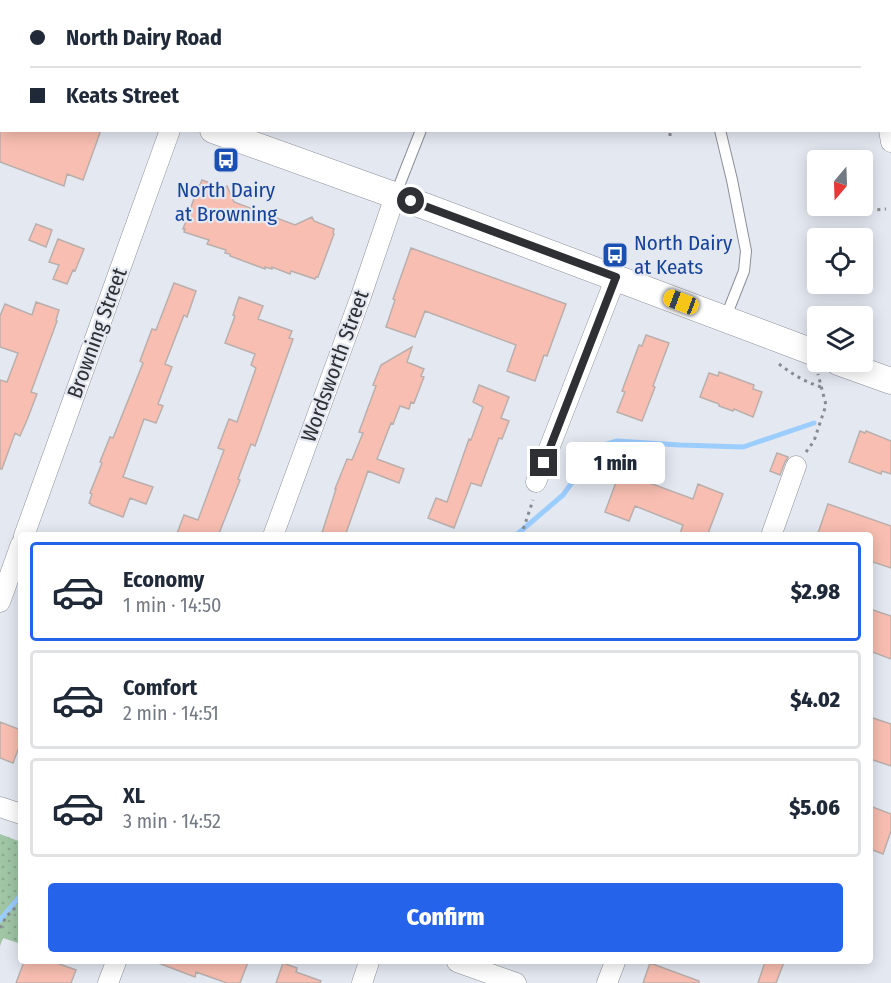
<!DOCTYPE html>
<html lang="en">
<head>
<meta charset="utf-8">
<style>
  :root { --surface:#fff; --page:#f6f6f7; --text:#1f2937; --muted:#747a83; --line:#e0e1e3; --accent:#2563eb }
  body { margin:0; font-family:"Fira Sans Condensed",sans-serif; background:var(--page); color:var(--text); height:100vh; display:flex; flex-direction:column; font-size:22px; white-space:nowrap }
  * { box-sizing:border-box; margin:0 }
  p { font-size:20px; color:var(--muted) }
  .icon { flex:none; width:33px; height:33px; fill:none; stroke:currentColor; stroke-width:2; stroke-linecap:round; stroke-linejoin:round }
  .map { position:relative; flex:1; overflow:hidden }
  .panel { position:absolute; left:18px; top:532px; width:855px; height:432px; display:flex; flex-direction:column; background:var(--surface); border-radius:6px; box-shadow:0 3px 15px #0003 }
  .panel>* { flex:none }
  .guide { position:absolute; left:0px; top:0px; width:891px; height:132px; box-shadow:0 3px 15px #0003; display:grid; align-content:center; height:132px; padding:0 30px; background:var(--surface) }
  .needle { width:39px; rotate:199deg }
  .tools { position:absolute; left:807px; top:150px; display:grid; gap:12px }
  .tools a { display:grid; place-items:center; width:66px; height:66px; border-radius:6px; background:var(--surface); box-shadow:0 3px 15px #0003; font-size:30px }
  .end { position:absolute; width:27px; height:27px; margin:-14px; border:8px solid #2f3034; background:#fff; box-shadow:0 0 0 3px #fff }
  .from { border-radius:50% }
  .bubble { position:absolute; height:42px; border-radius:6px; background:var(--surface); box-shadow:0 3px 15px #0003; font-size:20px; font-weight:800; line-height:42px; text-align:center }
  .car { position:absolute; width:18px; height:36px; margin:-18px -9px; border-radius:8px; box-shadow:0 0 4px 2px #0007; background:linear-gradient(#f5c518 24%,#345 0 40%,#f5c518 0 76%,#345 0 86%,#f5c518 0) }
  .guide b { display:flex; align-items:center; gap:21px; height:57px; font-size:22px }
  .guide b+b { border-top:2px solid var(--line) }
  .guide i { width:15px; height:15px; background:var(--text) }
  ul { padding:10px 0 0; list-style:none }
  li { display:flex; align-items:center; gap:18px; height:99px; margin:0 12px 9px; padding:0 18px; border:3px solid var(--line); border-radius:6px }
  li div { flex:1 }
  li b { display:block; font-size:22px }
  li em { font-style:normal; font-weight:800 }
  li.selected { border-color:var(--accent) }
  li>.icon { width:54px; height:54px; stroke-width:1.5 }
  .primary-button { display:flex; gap:12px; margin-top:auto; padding:12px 30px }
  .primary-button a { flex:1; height:69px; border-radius:6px; background:var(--accent); color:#fff; font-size:24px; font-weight:800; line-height:69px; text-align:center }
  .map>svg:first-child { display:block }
  .park { fill:url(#park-dots) }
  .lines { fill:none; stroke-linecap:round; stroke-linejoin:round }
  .stream { stroke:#9ccdff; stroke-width:5 }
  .building { fill:#f8beb1; stroke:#baafac; stroke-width:1.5 }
  .service-casing { stroke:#8c8f98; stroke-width:12 }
  .minor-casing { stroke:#8c8f98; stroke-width:21 }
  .tertiary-casing { stroke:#8c8f98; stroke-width:27 }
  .path { stroke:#888b91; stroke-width:3; stroke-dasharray:3 4.5; stroke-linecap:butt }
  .service { stroke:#fff; stroke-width:10 }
  .minor { stroke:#fff; stroke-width:20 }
  .tertiary { stroke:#fff; stroke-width:26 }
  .route { stroke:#2f3034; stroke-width:8 }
  .labels { text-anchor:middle; stroke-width:4.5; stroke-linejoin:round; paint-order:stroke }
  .transit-label { font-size:21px; fill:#164399; stroke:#e4e8f1 }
  .street-label { font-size:21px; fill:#2f3034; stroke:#e4e8f1 }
</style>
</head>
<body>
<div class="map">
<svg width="891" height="983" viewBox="0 0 891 983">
  <defs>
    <pattern id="park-dots" width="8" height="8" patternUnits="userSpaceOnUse" patternTransform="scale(1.5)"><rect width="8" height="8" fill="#a0c6a6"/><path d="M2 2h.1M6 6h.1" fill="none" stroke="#8aaa90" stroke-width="1.8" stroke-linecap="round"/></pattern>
  </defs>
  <rect width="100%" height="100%" fill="#e4e8f1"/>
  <path class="park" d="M0 834 21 842V944L3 938 0 946Z"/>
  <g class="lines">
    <path class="stream" d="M515 536 563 495 589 459 601 446 617 441 680 445 743 447 814 423
      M0 920 21 895"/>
  </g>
  <path class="building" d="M0 130H101L83 180 67 174 64 186 0 162Z
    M202 180 223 188 227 186 234 202 295 225 312 217 314 221 334 229 333 233 334 234 318 277H316L315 279 291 271 290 274 272 267V269L265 267V269L230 256V254L225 253 226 250 207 244 209 240 184 232 185 229H183L199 185H200Z
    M36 224 52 230 46 247 29 240Z
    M58 239 84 249 75 271 73 270 67 284 53 279 59 265 49 262Z
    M411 248 566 304 547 356 544 355 535 381 507 371 516 345 425 311 415 337 386 327 395 300 393 299Z
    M174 283 196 291 187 317 184 315 165 364 172 367 158 404 163 406 156 423 144 419 123 477 153 487 146 504 130 498 123 517 91 505V504L89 503 92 494 90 493 102 463 100 462 110 437 113 438 143 363 140 361 152 329 156 330Z
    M239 297 263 306 258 319 292 331 289 338 293 339 255 446 251 444 238 479 240 480 218 536H176L184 515 198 520 224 450 218 448 229 419 237 422 256 368 251 365 255 354 225 343 235 316 233 315Z
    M36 302 59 310 56 320 57 321 31 392 37 394 27 420 20 436 15 433 2 469H0V380L7 382 18 353 0 347V316L5 304 32 315Z
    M646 335 669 343 653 386 655 387 642 421 617 412 625 392 622 391 639 345 642 346Z
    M412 347 407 362 424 369 421 376 424 377 414 403 411 402 409 409 400 406 393 424 391 423 377 459 404 469 399 483 368 471 345 536H321L336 489H335L347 459 352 460 363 433 359 432 376 386 373 385 381 365Z
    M719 372 754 385 753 389 762 392 753 417 734 409 733 411 719 406V404L700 397 709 373 718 376Z
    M479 385 509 397 501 418 509 421 502 439 499 438 481 486 471 483 454 528 428 518 436 498 447 502 469 439 471 440 483 407 473 402Z
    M860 431 865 433 866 431 891 441V474L882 471 881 474 849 462Z
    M777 453 788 457 785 462 780 475 770 471Z
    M625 458 649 467 644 481 693 499 698 484 723 494 707 536H679L683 525 635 506 629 521 605 512Z
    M828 504 891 526V568L870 561V536H817Z
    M870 609 891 616V659L870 651Z
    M870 717 891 724V766L870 759Z
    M0 722 21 730V751L18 750 13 763 0 758Z
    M870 806 891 814V831L883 854 870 849Z
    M24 962H54L76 970 71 983H16Z
    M158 962H248L240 983H227L196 972 195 977 158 963Z
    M765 962H784L776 983H758Z
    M283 963 297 968 296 972 321 981 320 983H276Z
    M650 963 699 981V983H643Z"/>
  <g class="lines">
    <g class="service-casing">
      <path id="service" d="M460 0V2
        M820 0V2
        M219 2 220 0
        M890 108 891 107
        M720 130 732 180 746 251 744 271 725 319
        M395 196 421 130"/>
    </g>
    <g class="minor-casing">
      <path id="minor" d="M870 0V2
        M889 130 891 142
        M536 482 616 277
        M24 536 170 130
        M273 536 361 296 395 196
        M771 536 796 466
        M0 602 21 544
        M0 807 21 814
        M457 962 516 983
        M108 983 116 962
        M362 983 369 962
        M607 983 615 962"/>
    </g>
    <g class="tertiary-casing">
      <path id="tertiary" d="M2 0V2
        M0 53 2 54
        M213 130 427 207 818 354
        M838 362 891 381"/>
    </g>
    <path class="path" d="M198 2V0
      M670 136V130
      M840 213 886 209
      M779 364C792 374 805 382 821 387
      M806 452 814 441 826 405 818 374
      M521 536 533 500
      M0 928 6 917 21 902"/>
    <use href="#service" class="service"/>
    <use href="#minor" class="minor"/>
    <use href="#tertiary" class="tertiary"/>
  </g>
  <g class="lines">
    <path class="route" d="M411 201 616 277 544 463"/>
  </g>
  <defs>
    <g id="bus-square" transform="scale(1.35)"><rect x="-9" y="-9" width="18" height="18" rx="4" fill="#1a4fb4" stroke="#e4e8f1"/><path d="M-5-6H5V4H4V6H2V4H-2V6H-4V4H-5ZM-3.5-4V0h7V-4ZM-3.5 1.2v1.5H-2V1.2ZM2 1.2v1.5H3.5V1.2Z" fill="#fff"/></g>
  </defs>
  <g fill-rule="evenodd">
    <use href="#bus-square" x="226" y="160"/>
    <use href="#bus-square" x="615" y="255"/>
  </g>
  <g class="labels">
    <g class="transit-label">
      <text x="226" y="197">North Dairy<tspan x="226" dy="24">at Browning</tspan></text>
      <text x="634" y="250" text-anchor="start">North Dairy<tspan x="634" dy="24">at Keats</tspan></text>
    </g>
    <g class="street-label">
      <text transform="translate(97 333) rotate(-70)" y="7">Browning Street</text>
      <text transform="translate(335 366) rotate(-70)" y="7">Wordsworth Street</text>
    </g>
  </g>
</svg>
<div class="tools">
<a><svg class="needle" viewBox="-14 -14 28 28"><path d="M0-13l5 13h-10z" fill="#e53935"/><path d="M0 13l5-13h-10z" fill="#747a83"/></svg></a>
<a><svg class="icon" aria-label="locate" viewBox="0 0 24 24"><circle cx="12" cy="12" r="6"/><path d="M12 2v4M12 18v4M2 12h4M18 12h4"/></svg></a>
<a><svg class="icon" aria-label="layers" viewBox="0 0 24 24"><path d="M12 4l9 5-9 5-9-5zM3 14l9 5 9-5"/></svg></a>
</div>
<i class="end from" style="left:411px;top:201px"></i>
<i class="end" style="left:544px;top:463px"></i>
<div class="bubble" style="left:566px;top:442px;width:99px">1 min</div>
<i class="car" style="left:681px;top:302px;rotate:291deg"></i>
<div class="guide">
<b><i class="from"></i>North Dairy Road</b>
<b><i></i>Keats Street</b>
</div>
<section class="panel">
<ul>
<li class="selected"><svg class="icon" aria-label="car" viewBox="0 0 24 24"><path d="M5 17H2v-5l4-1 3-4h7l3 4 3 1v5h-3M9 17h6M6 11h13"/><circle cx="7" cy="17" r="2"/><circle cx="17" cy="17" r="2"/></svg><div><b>Economy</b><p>1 min · 14:50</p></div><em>$2.98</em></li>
<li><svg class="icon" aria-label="car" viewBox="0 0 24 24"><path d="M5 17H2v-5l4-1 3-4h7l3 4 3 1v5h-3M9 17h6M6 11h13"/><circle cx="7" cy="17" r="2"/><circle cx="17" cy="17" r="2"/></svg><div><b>Comfort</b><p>2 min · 14:51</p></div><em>$4.02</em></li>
<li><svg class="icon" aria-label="car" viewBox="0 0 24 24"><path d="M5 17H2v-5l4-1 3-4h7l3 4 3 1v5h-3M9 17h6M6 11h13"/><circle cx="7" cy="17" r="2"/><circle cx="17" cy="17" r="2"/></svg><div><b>XL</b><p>3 min · 14:52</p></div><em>$5.06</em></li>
</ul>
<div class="primary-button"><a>Confirm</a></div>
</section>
</div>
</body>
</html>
